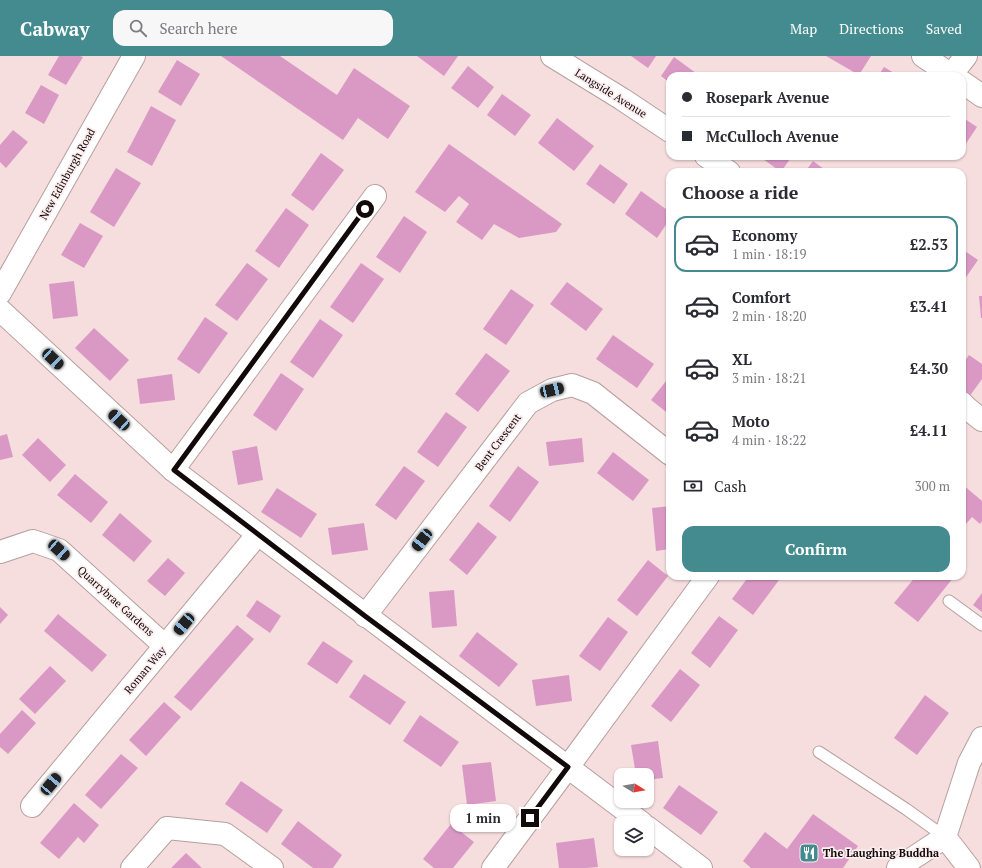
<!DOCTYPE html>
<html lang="en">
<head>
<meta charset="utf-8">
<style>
  :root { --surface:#fff; --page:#f7f7f7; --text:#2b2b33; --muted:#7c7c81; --line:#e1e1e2; --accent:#438b8e }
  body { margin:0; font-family:"PT Serif",serif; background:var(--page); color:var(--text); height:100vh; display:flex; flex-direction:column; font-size:15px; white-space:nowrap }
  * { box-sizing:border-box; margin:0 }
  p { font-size:13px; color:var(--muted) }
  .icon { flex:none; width:22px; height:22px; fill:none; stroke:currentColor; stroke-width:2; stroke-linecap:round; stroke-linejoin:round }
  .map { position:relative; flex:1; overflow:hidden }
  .panel { position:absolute; left:666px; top:112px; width:300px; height:412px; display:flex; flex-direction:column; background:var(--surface); border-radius:12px; box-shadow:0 1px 3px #0004 }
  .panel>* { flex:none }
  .hud { position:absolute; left:666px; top:16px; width:300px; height:88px; border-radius:12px; box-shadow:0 1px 3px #0004; display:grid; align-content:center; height:88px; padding:0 16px; background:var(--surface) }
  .needle { width:26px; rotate:101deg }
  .fabs { position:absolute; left:614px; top:712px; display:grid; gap:8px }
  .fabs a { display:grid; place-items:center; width:40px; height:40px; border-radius:8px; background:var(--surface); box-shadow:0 1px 3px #0004; font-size:20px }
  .end { position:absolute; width:18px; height:18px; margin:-9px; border:5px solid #11090a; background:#fff; box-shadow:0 0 0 2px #fff }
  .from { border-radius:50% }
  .bubble { position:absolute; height:28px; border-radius:12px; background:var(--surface); box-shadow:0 1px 3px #0004; font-size:13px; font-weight:700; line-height:28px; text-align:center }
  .car { position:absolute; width:12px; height:24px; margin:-12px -6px; border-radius:5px; box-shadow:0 0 3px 1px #0007; background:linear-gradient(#222 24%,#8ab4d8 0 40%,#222 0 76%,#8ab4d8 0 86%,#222 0) }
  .hud b { display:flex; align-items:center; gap:14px; height:38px; font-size:15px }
  .hud b+b { border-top:1px solid var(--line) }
  .hud i { width:10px; height:10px; background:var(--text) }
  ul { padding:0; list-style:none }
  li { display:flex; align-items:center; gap:12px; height:56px; margin:0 8px 6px; padding:0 8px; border:2px solid transparent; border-radius:12px }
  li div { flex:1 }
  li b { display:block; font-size:15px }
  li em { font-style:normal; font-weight:700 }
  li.current { border-color:var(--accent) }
  li>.icon { width:36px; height:36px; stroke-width:1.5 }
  h2 { padding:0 16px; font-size:18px; line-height:48px }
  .pay { display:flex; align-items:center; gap:10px; height:44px; padding:0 16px; font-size:15px }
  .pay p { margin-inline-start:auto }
  .button { display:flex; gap:8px; margin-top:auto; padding:8px 16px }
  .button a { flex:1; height:46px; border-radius:12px; background:var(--accent); color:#fff; font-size:16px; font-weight:700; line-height:46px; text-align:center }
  header { display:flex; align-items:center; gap:24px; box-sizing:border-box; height:56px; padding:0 20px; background:var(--accent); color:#fff }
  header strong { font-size:19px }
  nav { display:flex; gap:22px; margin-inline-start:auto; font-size:14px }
  .search { width:280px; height:36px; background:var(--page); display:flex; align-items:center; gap:10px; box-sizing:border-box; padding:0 14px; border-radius:12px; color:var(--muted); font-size:15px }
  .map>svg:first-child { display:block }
  .building { fill:#da99c5 }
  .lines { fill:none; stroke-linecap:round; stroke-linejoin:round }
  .lane-casing { stroke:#b79fa0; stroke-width:13 }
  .street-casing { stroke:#b79fa0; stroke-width:24 }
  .secondary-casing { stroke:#b79fa0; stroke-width:24 }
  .primary-casing { stroke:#b79fa0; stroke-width:24 }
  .lane { stroke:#fff; stroke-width:11 }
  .street { stroke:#fff; stroke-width:22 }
  .secondary { stroke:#fff; stroke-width:22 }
  .primary { stroke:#fff; stroke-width:22 }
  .route { stroke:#11090a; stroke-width:5 }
  .labels { text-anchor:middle; stroke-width:3.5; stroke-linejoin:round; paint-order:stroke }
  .street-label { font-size:11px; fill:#11090a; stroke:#fcedee }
  .poi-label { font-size:11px; font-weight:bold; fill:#11090a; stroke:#fcedee; text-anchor:start }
</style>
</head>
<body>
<header>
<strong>Cabway</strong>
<div class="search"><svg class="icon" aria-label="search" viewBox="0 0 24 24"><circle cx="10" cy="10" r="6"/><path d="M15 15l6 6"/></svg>Search here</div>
<nav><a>Map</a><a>Directions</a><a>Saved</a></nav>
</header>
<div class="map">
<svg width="982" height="812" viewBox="0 0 982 812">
  <rect width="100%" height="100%" fill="#f6ddde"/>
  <path class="building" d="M59 0H80L83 1 66 29 48 19Z
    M221 0H280L337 39 354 12 410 50 388 83 358 62 343 84Z
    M417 0H458L444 20Z
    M631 0H656L648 12Z
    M826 0H871L859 19Z
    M674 1 700 20H670V27L661 20Z
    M177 4 200 18 181 50 158 36Z
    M468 10 494 31 478 52 451 32Z
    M884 11 899 20H878Z
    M41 29 59 39 44 68 25 57Z
    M502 38 531 59 515 80 487 59Z
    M151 50 176 64 152 110 127 96Z
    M962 61 977 71 965 89 962 87Z
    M557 62 594 90 574 115 538 87Z
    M13 74 28 86 6 112 0 106V89Z
    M449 88 562 168 556 176 519 182 494 168 482 184 456 166 469 148 459 140 445 156 415 136Z
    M321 97 344 114 313 155 291 139Z
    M759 100H792L781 116Z
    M813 105 828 116H805Z
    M600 108 628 128 614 148 586 128Z
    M116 112 141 127 114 171 90 156Z
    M641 135 670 156V163L657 182 625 158Z
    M286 152 309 169 279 212 255 195Z
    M404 160 427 176 400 217 376 201Z
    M80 167 103 180 84 212 61 199Z
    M962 193 978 204 962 227Z
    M247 207 268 223 237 265 215 249Z
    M361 207 384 223 353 267 330 251Z
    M74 225 78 260 53 263 49 228Z
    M567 226 603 253 586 275 550 248Z
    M511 233 534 249 506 289 483 273Z
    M979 240H982V262H981Z
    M205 261 228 277 199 318 177 303Z
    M320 263 343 279 313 322 290 306Z
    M94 272 129 304 110 325 75 292Z
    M613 279 654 308 637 332 596 303Z
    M486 297 510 315 478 356 455 338Z
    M969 299 982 308V323L969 341 962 336V309Z
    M281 317 304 333 276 375 253 359Z
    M172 318 175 344 140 348 137 323Z
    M670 320V359L651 344Z
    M446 356 467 371 438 411 417 396Z
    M7 378 13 401 0 404V380Z
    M38 382 66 409 50 426 22 399Z
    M582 382 584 406 549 410 546 386Z
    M257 390 263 424 238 429 232 395Z
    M613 396 649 424 633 445 597 417Z
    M404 410 425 425 396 464 375 449Z
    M518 410 539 426 510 466 489 450Z
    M75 418 108 446 91 467 57 439Z
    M962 428 982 445V465L980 468 972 461 966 468 962 465Z
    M277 432 317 458 301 482 261 456Z
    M670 450V493L656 495 652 452Z
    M120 457 152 485 134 506 102 479Z
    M478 466 497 481 467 519 449 504Z
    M364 467 368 494 332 499 328 472Z
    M168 502 185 517 165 540 147 525Z
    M648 504 668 520 637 560 617 544Z
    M749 520H782L753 559 732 543Z
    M916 520H951L953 522 918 566 894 547Z
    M454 534 457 570 432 572 429 536Z
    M982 537V556L973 549Z
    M257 544 281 560 270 577 246 560Z
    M0 551 8 559 0 568Z
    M58 558 107 599 92 616 44 575Z
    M719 560 738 574 710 612 691 597Z
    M608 561 628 576 600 615 579 600Z
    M237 569 254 583 191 655 174 641Z
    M477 576 518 608 499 631 459 600Z
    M323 585 353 605 337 628 307 608Z
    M50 610 66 625 35 658 19 643Z
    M680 613 700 629 671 666 651 650Z
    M364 618 406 646 390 669 349 641Z
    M569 619 572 645 536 650 532 624Z
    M925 639 949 657 917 699 894 682Z
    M164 646 181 661 146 700 129 684Z
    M22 654 36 667 8 698 0 691V678Z
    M420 659 459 686 441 711 403 685Z
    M658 685 663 722 647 724V719H636L631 689Z
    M121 698 138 712 101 753 85 739Z
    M491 706 496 745 467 749 462 709Z
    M241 725 283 754 267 777 225 748Z
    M679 729 718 756 701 779 663 752Z
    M74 747 99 769 84 787 78 781 59 803 40 787Z
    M813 758 858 790 843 812H751L743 805 765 776 787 793Z
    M298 765 342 799 333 812H313L281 788Z
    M451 768 474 786 453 812H434L423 803Z
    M594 782 598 811 586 812H559L556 787Z
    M186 797 202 812H171Z"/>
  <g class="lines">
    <g class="lane-casing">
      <path id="lane" d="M949 545 982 569
        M819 696 906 753 945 781"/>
    </g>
    <g class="street-casing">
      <path id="street" d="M552 0 622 43 670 75
        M923 0 953 20
        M951 19 966 0
        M962 26 982 40
        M706 100 729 116
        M962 347 968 353 982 364
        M173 414 375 140
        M0 496 33 485 59 494 165 590
        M365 560 528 347 552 334 572 329 593 337 670 398
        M32 750 258 478
        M132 812 167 772 225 778 272 812
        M493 812 568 711 708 520"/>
    </g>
    <g class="secondary-casing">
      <path id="secondary" d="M0 254 173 414 642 767
        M647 771 701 812
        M945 781 969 812
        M898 812 945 781 969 707 982 682"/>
    </g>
    <g class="primary-casing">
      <path id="primary" d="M0 237 134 0"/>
    </g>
    <use href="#lane" class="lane"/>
    <use href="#street" class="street"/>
    <use href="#secondary" class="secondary"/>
    <use href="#primary" class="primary"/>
  </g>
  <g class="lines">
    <path class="route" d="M365 153 174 414 365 560 568 711 530 762"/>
  </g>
  <defs>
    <g id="restaurant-square" transform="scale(1)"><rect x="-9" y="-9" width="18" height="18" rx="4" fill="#438b8e" stroke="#fcedee"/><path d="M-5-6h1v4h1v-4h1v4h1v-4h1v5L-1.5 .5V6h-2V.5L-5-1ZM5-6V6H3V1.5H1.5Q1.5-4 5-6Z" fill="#fff"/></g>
  </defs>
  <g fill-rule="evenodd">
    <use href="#restaurant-square" x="809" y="797"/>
  </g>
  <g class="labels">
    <g class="street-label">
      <text transform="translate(611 37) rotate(32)" y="4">Langside Avenue</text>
      <text transform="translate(67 118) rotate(-61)" y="4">New Edinburgh Road</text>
      <text transform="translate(498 386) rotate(-53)" y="4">Bent Crescent</text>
      <text transform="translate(116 545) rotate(42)" y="4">Quarrybrae Gardens</text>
      <text transform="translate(145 614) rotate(-50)" y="4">Roman Way</text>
    </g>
    <g class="poi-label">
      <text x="823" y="801">The Laughing Buddha</text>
    </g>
  </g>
</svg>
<div class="fabs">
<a><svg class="needle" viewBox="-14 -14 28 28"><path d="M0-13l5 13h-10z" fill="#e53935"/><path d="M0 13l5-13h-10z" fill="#7c7c81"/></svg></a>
<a><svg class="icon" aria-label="layers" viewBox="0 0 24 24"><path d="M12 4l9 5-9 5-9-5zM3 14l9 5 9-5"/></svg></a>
</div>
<i class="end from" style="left:365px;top:153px"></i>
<i class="end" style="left:530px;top:762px"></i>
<div class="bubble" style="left:450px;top:748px;width:66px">1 min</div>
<i class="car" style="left:53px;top:303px;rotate:133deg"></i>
<i class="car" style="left:552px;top:334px;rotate:77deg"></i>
<i class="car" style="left:119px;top:364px;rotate:313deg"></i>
<i class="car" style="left:422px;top:484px;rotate:218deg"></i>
<i class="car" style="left:59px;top:494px;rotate:132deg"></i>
<i class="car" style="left:184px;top:568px;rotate:220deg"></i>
<i class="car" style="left:51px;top:728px;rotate:40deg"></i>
<div class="hud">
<b><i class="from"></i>Rosepark Avenue</b>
<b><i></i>McCulloch Avenue</b>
</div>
<section class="panel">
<h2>Choose a ride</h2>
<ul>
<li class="current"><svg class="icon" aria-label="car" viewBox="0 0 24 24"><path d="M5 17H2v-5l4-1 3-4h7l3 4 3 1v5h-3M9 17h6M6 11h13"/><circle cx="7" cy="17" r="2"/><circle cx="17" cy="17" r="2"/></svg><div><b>Economy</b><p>1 min · 18:19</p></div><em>£2.53</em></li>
<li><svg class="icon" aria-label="car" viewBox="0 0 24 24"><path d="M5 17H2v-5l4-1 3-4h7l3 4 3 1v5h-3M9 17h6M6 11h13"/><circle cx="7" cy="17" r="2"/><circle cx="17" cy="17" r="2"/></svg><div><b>Comfort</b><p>2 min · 18:20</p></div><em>£3.41</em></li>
<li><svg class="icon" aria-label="car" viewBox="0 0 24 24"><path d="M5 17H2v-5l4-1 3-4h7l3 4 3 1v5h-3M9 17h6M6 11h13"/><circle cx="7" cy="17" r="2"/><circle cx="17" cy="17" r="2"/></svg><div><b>XL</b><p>3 min · 18:21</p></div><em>£4.30</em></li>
<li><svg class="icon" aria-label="car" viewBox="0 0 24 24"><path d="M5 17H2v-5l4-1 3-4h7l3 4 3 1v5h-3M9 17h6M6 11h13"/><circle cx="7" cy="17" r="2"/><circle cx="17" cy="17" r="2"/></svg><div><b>Moto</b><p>4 min · 18:22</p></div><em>£4.11</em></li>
</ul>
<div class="pay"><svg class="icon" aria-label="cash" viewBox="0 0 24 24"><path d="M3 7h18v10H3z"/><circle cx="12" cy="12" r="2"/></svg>Cash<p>300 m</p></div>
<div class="button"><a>Confirm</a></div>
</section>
</div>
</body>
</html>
